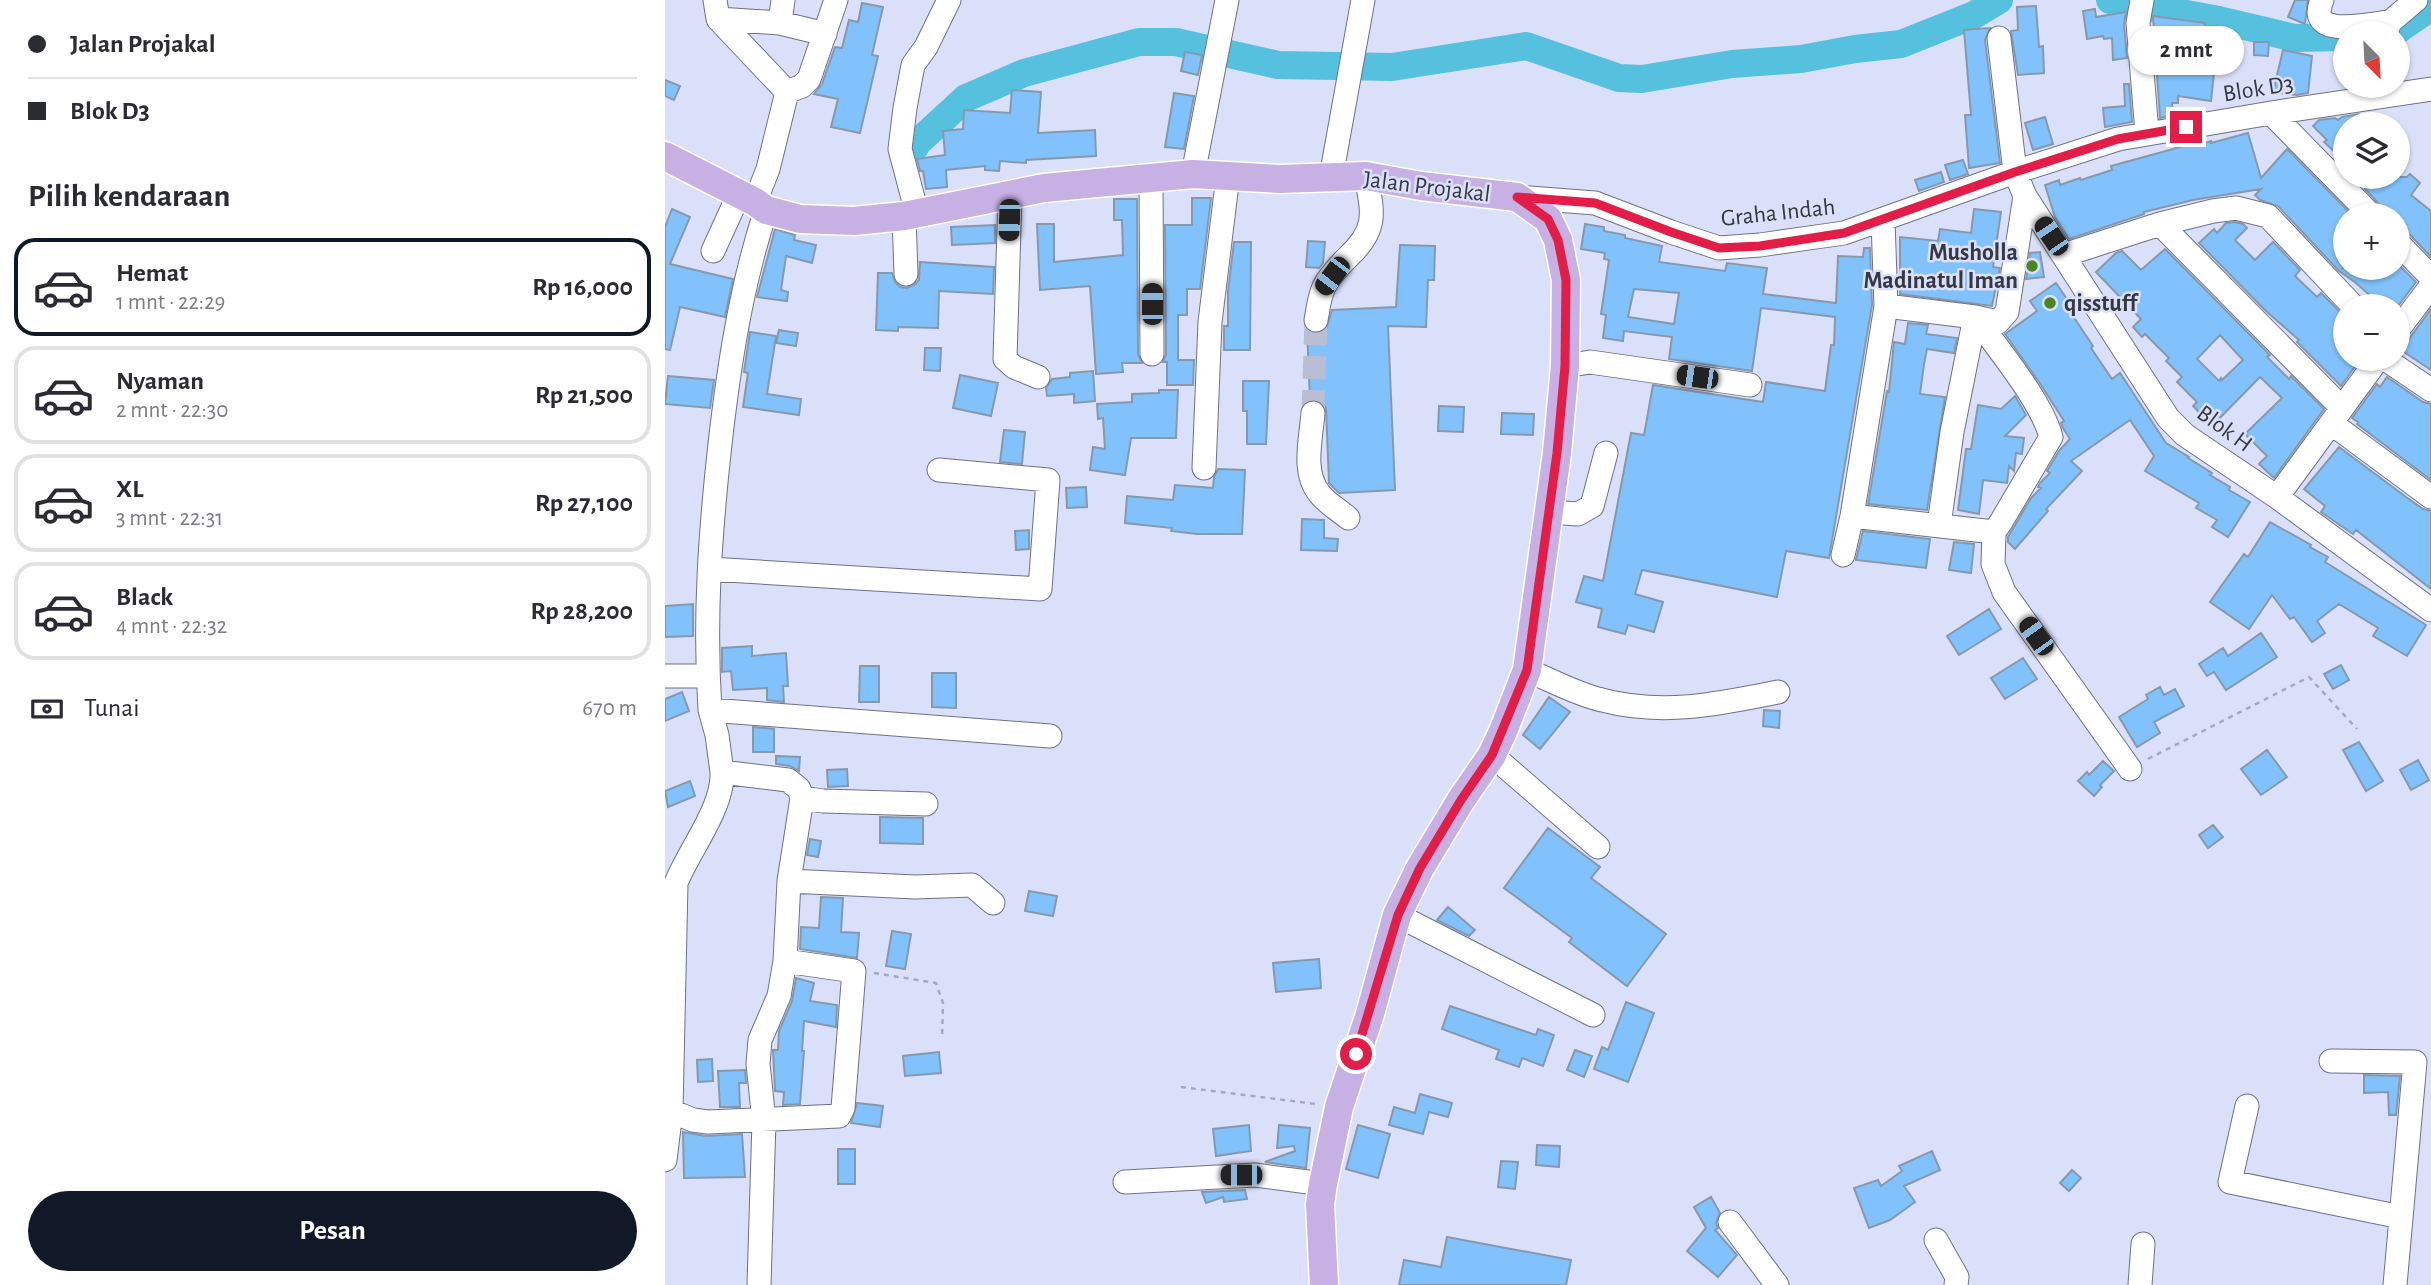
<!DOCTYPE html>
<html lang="id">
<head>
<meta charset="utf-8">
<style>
  :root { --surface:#fff; --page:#f2f2f3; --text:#2b2b33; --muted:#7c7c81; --line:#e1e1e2; --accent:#111827 }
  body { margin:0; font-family:"Alegreya Sans",sans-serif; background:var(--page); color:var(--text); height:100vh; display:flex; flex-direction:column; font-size:26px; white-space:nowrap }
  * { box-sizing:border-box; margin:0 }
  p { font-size:23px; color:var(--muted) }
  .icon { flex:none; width:38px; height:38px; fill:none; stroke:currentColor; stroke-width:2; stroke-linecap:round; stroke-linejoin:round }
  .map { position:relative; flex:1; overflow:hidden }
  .details { display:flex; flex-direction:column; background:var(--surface); width:665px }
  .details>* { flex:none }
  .hud { display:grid; align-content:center; height:154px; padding:0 28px; background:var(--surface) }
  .needle { width:46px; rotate:156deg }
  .fabs { position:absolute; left:1668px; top:21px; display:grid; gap:14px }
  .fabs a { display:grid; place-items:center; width:77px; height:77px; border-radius:50%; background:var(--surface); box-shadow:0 2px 5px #0004; font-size:35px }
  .end { position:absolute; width:32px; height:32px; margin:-16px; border:9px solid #e11d48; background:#fff; box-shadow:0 0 0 4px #fff }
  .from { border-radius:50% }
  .bubble { position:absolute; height:49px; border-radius:24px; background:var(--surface); box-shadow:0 2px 5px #0004; font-size:23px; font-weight:700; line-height:49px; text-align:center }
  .car { position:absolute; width:21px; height:42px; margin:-21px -10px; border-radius:9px; box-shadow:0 0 5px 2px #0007; background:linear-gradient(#222 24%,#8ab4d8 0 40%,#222 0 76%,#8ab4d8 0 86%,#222 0) }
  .hud b { display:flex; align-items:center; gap:24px; height:66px; font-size:26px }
  .hud b+b { border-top:2px solid var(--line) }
  .hud i { width:18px; height:18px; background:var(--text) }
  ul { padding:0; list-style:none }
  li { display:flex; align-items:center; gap:21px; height:98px; margin:0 14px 10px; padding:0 14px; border:4px solid var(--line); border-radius:21px }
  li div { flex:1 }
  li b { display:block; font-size:26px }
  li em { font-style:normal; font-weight:700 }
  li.on { border-color:var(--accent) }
  li>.icon { width:63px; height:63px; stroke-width:1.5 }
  h2 { padding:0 28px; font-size:32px; line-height:84px }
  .pay { display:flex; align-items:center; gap:18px; height:77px; padding:0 28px; font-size:26px }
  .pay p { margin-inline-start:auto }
  .primary-button { display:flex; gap:14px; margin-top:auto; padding:14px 28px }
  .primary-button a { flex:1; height:80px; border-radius:42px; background:var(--accent); color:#fff; font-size:28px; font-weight:700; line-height:80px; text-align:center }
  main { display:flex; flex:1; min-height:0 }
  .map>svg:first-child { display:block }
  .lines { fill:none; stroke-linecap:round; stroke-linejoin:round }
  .river { stroke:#56c1de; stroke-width:28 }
  .building { fill:#82c2fc; stroke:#8699ac; stroke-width:2; fill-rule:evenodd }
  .minor-tunnel { stroke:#babed5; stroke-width:23; stroke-dasharray:23 11; stroke-linecap:butt }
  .minor-casing { stroke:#6d7188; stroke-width:25 }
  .major-casing { stroke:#fff; stroke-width:31 }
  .path { stroke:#a5a9be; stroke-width:2.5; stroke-dasharray:5 5; stroke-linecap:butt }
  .minor { stroke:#fff; stroke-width:23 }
  .major { stroke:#c7b0e4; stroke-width:28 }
  .route { stroke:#e11d48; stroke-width:9 }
  .poi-dot { fill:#4c841f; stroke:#dbe0fa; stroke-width:2.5 }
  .labels { text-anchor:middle; stroke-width:5; stroke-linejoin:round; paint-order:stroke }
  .street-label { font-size:24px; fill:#353741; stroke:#dbe0fa }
  .poi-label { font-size:24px; font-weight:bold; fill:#353741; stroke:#dbe0fa; text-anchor:end }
</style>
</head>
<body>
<main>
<section class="details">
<div class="hud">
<b><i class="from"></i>Jalan Projakal</b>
<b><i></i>Blok D3</b>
</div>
<h2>Pilih kendaraan</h2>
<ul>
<li class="on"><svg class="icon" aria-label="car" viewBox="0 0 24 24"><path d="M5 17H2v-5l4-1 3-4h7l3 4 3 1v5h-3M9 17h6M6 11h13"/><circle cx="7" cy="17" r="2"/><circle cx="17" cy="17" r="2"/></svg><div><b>Hemat</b><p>1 mnt · 22:29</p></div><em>Rp 16,000</em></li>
<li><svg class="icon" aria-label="car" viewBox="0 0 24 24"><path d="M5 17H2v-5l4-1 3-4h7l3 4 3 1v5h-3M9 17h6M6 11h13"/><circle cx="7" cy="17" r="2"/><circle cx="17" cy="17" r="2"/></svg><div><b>Nyaman</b><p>2 mnt · 22:30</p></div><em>Rp 21,500</em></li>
<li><svg class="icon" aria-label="car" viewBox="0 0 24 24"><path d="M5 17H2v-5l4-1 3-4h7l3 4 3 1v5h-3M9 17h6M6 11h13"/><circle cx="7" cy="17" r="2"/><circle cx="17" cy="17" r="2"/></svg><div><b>XL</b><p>3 mnt · 22:31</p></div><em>Rp 27,100</em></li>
<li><svg class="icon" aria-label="car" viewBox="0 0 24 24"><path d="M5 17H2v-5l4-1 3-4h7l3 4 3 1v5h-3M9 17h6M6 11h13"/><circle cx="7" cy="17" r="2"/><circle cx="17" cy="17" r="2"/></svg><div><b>Black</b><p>4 mnt · 22:32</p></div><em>Rp 28,200</em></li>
</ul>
<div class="pay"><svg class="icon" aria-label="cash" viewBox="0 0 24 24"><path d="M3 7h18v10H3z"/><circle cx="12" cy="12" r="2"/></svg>Tunai<p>670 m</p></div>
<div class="primary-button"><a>Pesan</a></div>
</section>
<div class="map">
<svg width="1766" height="1285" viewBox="0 0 1766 1285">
  <rect width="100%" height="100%" fill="#dbe0fa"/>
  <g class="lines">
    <path class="river" d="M1445 0 1554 20 1630 38 1680 37
      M1719 33 1730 32 1766 7
      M250 147 252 143 301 98 359 73 474 42H511L613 65 727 67 861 46 954 78 977 79 1067 64 1136 59 1190 49 1236 44 1309 15 1334 0"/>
  </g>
  <path class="building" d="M1630 0H1643L1640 24 1623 17Z
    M197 3 218 7 207 55 213 56 195 133 166 127 173 99 149 94 157 84 170 47 177 48 184 20 193 22Z
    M1371 6 1374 47 1378 46 1379 73 1353 75 1346 31 1353 30 1352 7Z
    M1430 9 1431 17 1461 12 1459 24 1462 58 1448 60 1447 38 1439 39 1438 36 1422 39 1418 11Z
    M1488 16 1540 23 1538 41 1552 44 1546 101 1513 96V103H1507L1508 115 1495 118Z
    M1325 28 1320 40 1335 163 1304 168 1300 115H1306L1299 30Z
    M1589 42H1604L1603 56 1589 55Z
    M1618 50 1647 56 1643 93 1632 95 1608 92Z
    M520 52 537 55 533 75 516 71Z
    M0 80 15 86 9 100 0 96Z
    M1459 84H1464L1467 122 1440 127 1438 108 1460 106Z
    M347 90 376 92 373 133 430 130 431 156 361 160V163L335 161 334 171 320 170V166L281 170 282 187 261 189 258 171H255L252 159 280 155 278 131 298 129 299 110 345 113Z
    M509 93 529 96 519 149 500 147Z
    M1694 114 1705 124H1680V168L1671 159 1674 156 1659 142 1662 140 1648 126 1654 120 1670 118 1673 120 1677 117Z
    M1380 117 1388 144 1368 150 1360 123Z
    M1583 133 1596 178 1622 149 1687 215H1680V265L1678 268H1732V263L1751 282 1733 306H1717L1691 283 1674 271 1613 206 1595 200 1590 195 1596 189 1528 200 1479 212V214L1404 239 1390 217 1380 185 1394 180 1395 185 1415 178 1416 180 1447 170 1446 166 1501 151 1528 143 1529 146 1546 141V143Z
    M1298 160 1303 174 1285 180 1280 165Z
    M1276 172 1279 182 1254 191 1250 180Z
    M1745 174 1755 183 1746 195 1766 211V257L1732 221V215H1720L1716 206 1700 189 1704 185 1695 177H1742Z
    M527 198H546L535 289H522V315H513V360H529L528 385H502V362H498L501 354 500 225H527Z
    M449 199H472L473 354 477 363H457L458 372 431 374 425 286 375 290 372 224H389V262L458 255 457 220H449Z
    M7 209 25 217 5 264 68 279 60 317 15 307 5 350 0 349V227Z
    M1309 209 1336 212 1328 267 1335 268 1327 306 1235 294V237L1273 241 1275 229 1306 233Z
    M1570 222 1578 224 1582 228 1570 240 1590 260 1608 242 1635 270 1630 276 1652 297 1656 293 1680 317V359H1684L1691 365 1676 386 1632 342 1634 340 1601 311 1534 243 1549 229 1552 233 1561 223Z
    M920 224 939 227V231L960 235V238L997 246 994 262 1060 271 1062 263 1102 268 1098 294 1171 303 1173 256 1198 257 1199 248H1205L1207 305 1164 558 1121 551 1112 597 977 570 970 594 998 602 989 632 963 625 960 634 933 627 937 609 911 602 919 576 938 581 966 433 979 435 988 385 1098 402 1101 382 1160 391 1166 345H1169L1170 317 1096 308 1087 371 1004 359 1007 337 959 331 958 341 938 338 941 315 936 314 944 260 939 259 940 253 916 249ZM969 289 1014 293 1009 324 963 317Z
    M330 225V243L287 245 286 227Z
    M110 229 130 235 129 240 151 245 147 263 121 256 116 290 123 292 122 301 92 297Z
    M643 241 660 242 658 263 654 268 641 267Z
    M569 242H586L585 350H559V326H563V291Z
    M735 245 770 246 769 280H763L761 327 723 326 730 490 674 493 664 483 661 408 656 401 645 400 642 330 649 334 661 330 667 310 731 307Z
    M1500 249 1605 355 1602 357 1624 379 1626 376 1659 409 1609 478 1594 464 1602 456 1580 434 1617 398 1595 377 1547 426 1528 406 1532 402 1512 382 1517 377 1501 361 1504 358 1480 334 1477 337 1468 327 1476 319 1431 272 1451 253 1457 251 1476 270ZM1555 335 1578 360 1557 380 1556 378 1554 381 1532 359Z
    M1375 252 1379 277 1361 279 1365 253Z
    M255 262 329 267 328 294 274 291 273 328 233 327V331L211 330 213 273H227L230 282 235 287 242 288 249 285 254 280Z
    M1391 283 1406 305 1402 307 1428 346 1426 348 1447 379 1455 373 1501 443 1524 457 1523 458 1547 473 1545 475 1565 487 1564 490 1585 502 1563 537 1547 527 1552 520 1531 508 1534 503 1480 471 1489 456 1465 420 1406 461 1417 471 1381 509 1383 511 1350 549 1343 542V537L1366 498 1376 488 1373 487 1375 483 1385 473 1382 471 1394 451 1405 439 1398 428 1396 423 1399 421 1376 385 1340 334 1372 311 1365 301Z
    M1766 309V370L1736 350Z
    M1243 323 1263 325 1261 334 1292 338 1289 353 1262 349 1259 364 1255 394 1280 397 1262 510 1203 504 1222 391 1224 392 1229 342 1240 344Z
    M114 330 133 333 131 346 111 343Z
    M85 332 111 336 102 394 136 399 134 415 78 407 83 373 79 372Z
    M260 348H276L275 371 259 370Z
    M428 371 430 401 409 403V394L382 396 381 388 387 379 405 377V373Z
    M295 375 333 383 326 416 288 408Z
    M3 376 49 380 45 408 0 404Z
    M1722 377 1758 402 1766 404V480L1692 424 1693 422 1687 418 1712 384 1715 387Z
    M578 381H604L601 444H582V411H578Z
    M494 390H513L511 438H466L460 475 425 470 428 447 440 449 438 418 433 419 432 404 467 402V394L494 393Z
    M1350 396 1361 415 1340 436 1359 438 1357 454 1351 453 1349 471 1344 466 1342 483 1318 480 1314 514 1293 510 1301 449H1306L1313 405 1336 409Z
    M774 406 799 407 798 432 773 431Z
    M837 413 869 414 868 435 836 434Z
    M339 430 360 432 357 464 335 462Z
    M1674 447 1741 497 1758 509 1766 511V589L1691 530 1688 534 1656 512 1660 506 1639 489Z
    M553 469 580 470 577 534H532L506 531 507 528 460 523 462 496 508 500 510 485 548 488 549 477Z
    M421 487 422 507 402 508 401 488Z
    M637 519 659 520V538L673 539 672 551 636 550Z
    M1605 522 1646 545 1645 547 1663 557 1660 562 1761 625 1742 656 1708 636 1713 628 1674 604 1652 621 1660 633 1647 642 1629 617 1625 619 1607 595 1584 629 1545 602 1579 554 1583 557Z
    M364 530V549L351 550 350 531Z
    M1198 531 1265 539 1261 568 1191 560Z
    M1289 542 1309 544 1306 573 1284 570Z
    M28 604V636L0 637V606Z
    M1324 609 1336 629 1294 655 1282 636Z
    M1596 633 1612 657 1561 690 1549 672 1542 676 1534 664 1558 648 1563 656Z
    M87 646V656L121 653 123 686H118L119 702 102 700V688L68 690 66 671 57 672V648Z
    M1358 658 1372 679 1340 699 1326 678Z
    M1676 665 1684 680 1668 689 1659 674Z
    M195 666H214V702H194Z
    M267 673H291V708L267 707Z
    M1495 687 1499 695 1510 689 1519 706 1489 722 1495 733 1472 747 1454 717 1483 699 1481 695Z
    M17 692 24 711 0 721V699Z
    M884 697 905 712 875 749 858 735Z
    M1099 710 1115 711 1114 728 1098 726Z
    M88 727 109 729V752H88Z
    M1694 742 1718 781 1701 791 1678 750Z
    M1602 750 1622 777 1596 795 1576 769Z
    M111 756 135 757 134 771 125 766 111 764Z
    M1753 760 1764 780 1746 790 1735 770Z
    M1438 761 1449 771 1435 785 1437 787 1429 796 1413 781 1422 772 1424 775Z
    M182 769 183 786 163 787 162 770Z
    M25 781 30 796 3 807 0 791Z
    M215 817 258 818V844L215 843Z
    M1548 825 1558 837 1543 848 1534 835Z
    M883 828 935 867 926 878 1001 934 962 986 904 942 907 938 839 888Z
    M145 839 156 841 153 857 142 855Z
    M364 891 392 896 388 916 360 911Z
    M156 897 178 898 176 932 194 933 192 958 135 949 136 927 154 928Z
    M783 907 810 930 804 936 772 920Z
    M227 931 246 934 240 969 221 966Z
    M654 959 656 988 611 992 608 963Z
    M131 978 149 983 145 1001 172 1005 171 1027 139 1021 137 1051H139L135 1104 118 1105 119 1092 110 1091 108 1050H113L114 1031 127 1001Z
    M961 1002 989 1013 963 1082 929 1069 937 1047 943 1050Z
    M785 1006 871 1035 873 1029 889 1035 878 1066 857 1058 854 1067 831 1059 834 1050 777 1029Z
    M910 1050 927 1056 919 1077 902 1070Z
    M274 1052 276 1073 240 1076 238 1056Z
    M47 1059 48 1081 33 1082 32 1060Z
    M80 1070 81 1083H74L75 1107H55L53 1071Z
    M1699 1075 1735 1076 1731 1115H1724L1723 1092 1699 1093Z
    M755 1094 787 1103 783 1117 764 1112 758 1134 724 1125 729 1107 750 1113Z
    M192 1103 218 1106 215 1127 186 1123Z
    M584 1125 586 1151 551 1156 548 1129Z
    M614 1125 645 1128 641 1168 600 1162 630 1151 629 1146 612 1148Z
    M693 1125 725 1134 713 1178 681 1169Z
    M18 1132 41 1136 77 1134 80 1177 19 1178Z
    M872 1145 895 1146 894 1167 871 1165Z
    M173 1149H190V1184H173Z
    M1267 1151 1275 1170 1239 1186 1250 1202 1225 1220 1204 1228 1189 1188 1213 1180 1216 1186 1237 1171 1234 1166Z
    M836 1161 853 1162 850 1189 833 1187Z
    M1407 1170 1416 1178 1404 1191 1395 1183Z
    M580 1190 582 1199 559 1202 558 1197 541 1203 537 1192Z
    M1046 1197 1055 1213 1051 1223 1053 1228 1050 1230 1072 1255 1053 1277 1022 1251 1041 1228 1029 1207Z
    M782 1237 906 1260 901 1285H734L739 1260 776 1267Z"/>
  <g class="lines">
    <path class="minor-tunnel" d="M648 413 651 320"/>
    <g class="minor-casing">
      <path id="minor" d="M50 0 53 19 122 92
        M1477 0 1473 23 1482 133
        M1657 0C1640 40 1703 24 1725 22
        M53 19 115 23 160 34
        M115 23 118 0
        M1721 33 1725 22 1751 0
        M1334 38 1350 172 1360 196 1503 418 1520 435 1612 497 1766 610
        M122 92 137 86 144 79 171 0
        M1606 113 1706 215
        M528 174 562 0
        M666 177 698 0
        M486 178 487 354
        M345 195 340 359 349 367 373 377
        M852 197 930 203 1006 232 1054 248 1095 245 1179 233 1350 172 1453 139 1606 113 1766 89
        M90 202 103 169 122 92
        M101 210C76 286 64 365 55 444 45 534 39 620 45 710L385 736
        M252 213 235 149 240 108 248 65 261 47 284 0
        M239 216 241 274
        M1495 224 1676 407
        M1732 242 1766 277
        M48 251 74 194
        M1399 255 1495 224 1548 211 1571 208 1603 216 1688 306
        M1221 306 1310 317 1333 322 1342 312 1360 196
        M651 320C653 310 654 297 659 287 664 276 675 265 683 257 713 229 708 213 701 176
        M1732 331 1766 286
        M1720 359 1766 390
        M900 366 925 362 1085 385
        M648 413C646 439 637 472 654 493 661 503 674 510 683 518
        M1666 423 1766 497
        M539 468 545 322 563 176
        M1612 497 1713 359
        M884 512 913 514 927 506 941 453
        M1187 516 1329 532 1336 522 1386 437C1377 402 1333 349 1310 317
        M1274 525 1287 432 1310 317
        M1329 532 1328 564 1339 592 1465 769
        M1178 555 1187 516 1221 306 1218 221
        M45 569 375 589 383 480 274 470
        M862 670C886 680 911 694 937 700 997 716 1054 704 1113 692
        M0 676H43
        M45 710 52 735 57 772
        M827 755 933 847
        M137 798 158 801 261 804
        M124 881 250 887 307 885 328 903
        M732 915 928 1015
        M1666 1061 1750 1062 1730 1285
        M1582 1106 1565 1182 1736 1217
        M0 1160 6 1111
        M460 1182 590 1175 658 1184
        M1065 1222 1112 1285
        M1271 1240 1292 1277 1291 1285
        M94 1285 99 1121 93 1064 95 1040 114 996 120 961 124 881 137 798 134 789 123 780 57 772C59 807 24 850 11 883L6 1111 28 1120 43 1122 174 1116 178 1108 189 971 120 961
        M1475 1285 1478 1244"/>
    </g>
    <g class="major-casing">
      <path id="major" d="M0 156 90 202 101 210 135 219 189 221 239 216 379 188 528 174 615 179 701 176 756 186 852 197 883 219 893 240 901 280 900 366 892 453 862 670 839 729 827 755 796 800 755 868 732 915 705 1014 674 1107 658 1184 655 1204 659 1285"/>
    </g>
    <path class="path" d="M1483 759 1644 677 1692 729
      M209 973 271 983 278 1003 277 1039
      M516 1087 651 1104"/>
    <use href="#minor" class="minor"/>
    <use href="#major" class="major"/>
  </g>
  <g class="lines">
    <path class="route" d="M691 1054 733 915 755 868 796 800 827 755 862 670 892 453 900 366 901 280 893 240 883 219 852 197 930 203 1006 232 1054 248 1095 246 1179 233 1350 172 1453 139 1521 127"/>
  </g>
  <g class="poi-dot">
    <circle cx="1367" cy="266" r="7"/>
    <circle cx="1385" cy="303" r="7"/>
  </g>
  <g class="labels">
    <g class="street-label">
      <text transform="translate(1593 88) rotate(-9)" y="8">Blok D3</text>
      <text transform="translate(762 186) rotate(7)" y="8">Jalan Projakal</text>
      <text transform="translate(1113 212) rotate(-6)" y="8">Graha Indah</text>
      <text transform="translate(1560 428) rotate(36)" y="8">Blok H</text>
    </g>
    <g class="poi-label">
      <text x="1353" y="260">Musholla<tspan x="1353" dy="28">Madinatul Iman</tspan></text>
      <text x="1399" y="311" text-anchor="start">qisstuff</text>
    </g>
  </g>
</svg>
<div class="fabs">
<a><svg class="needle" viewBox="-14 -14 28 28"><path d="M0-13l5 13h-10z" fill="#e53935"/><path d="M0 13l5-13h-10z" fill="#7c7c81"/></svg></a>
<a><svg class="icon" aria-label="layers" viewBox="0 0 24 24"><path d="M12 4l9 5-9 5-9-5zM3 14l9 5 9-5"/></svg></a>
<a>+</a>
<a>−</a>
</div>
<i class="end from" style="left:691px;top:1054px"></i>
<i class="end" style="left:1521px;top:127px"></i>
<div class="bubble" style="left:1463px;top:26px;width:116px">2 mnt</div>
<i class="car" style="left:344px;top:220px;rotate:182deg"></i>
<i class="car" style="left:1386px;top:236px;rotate:326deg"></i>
<i class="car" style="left:667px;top:276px;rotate:217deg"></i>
<i class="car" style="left:487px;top:304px;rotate:0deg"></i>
<i class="car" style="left:1032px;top:377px;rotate:278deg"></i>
<i class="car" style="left:1371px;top:636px;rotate:324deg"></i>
<i class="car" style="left:576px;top:1175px;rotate:270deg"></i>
</div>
</main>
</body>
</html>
